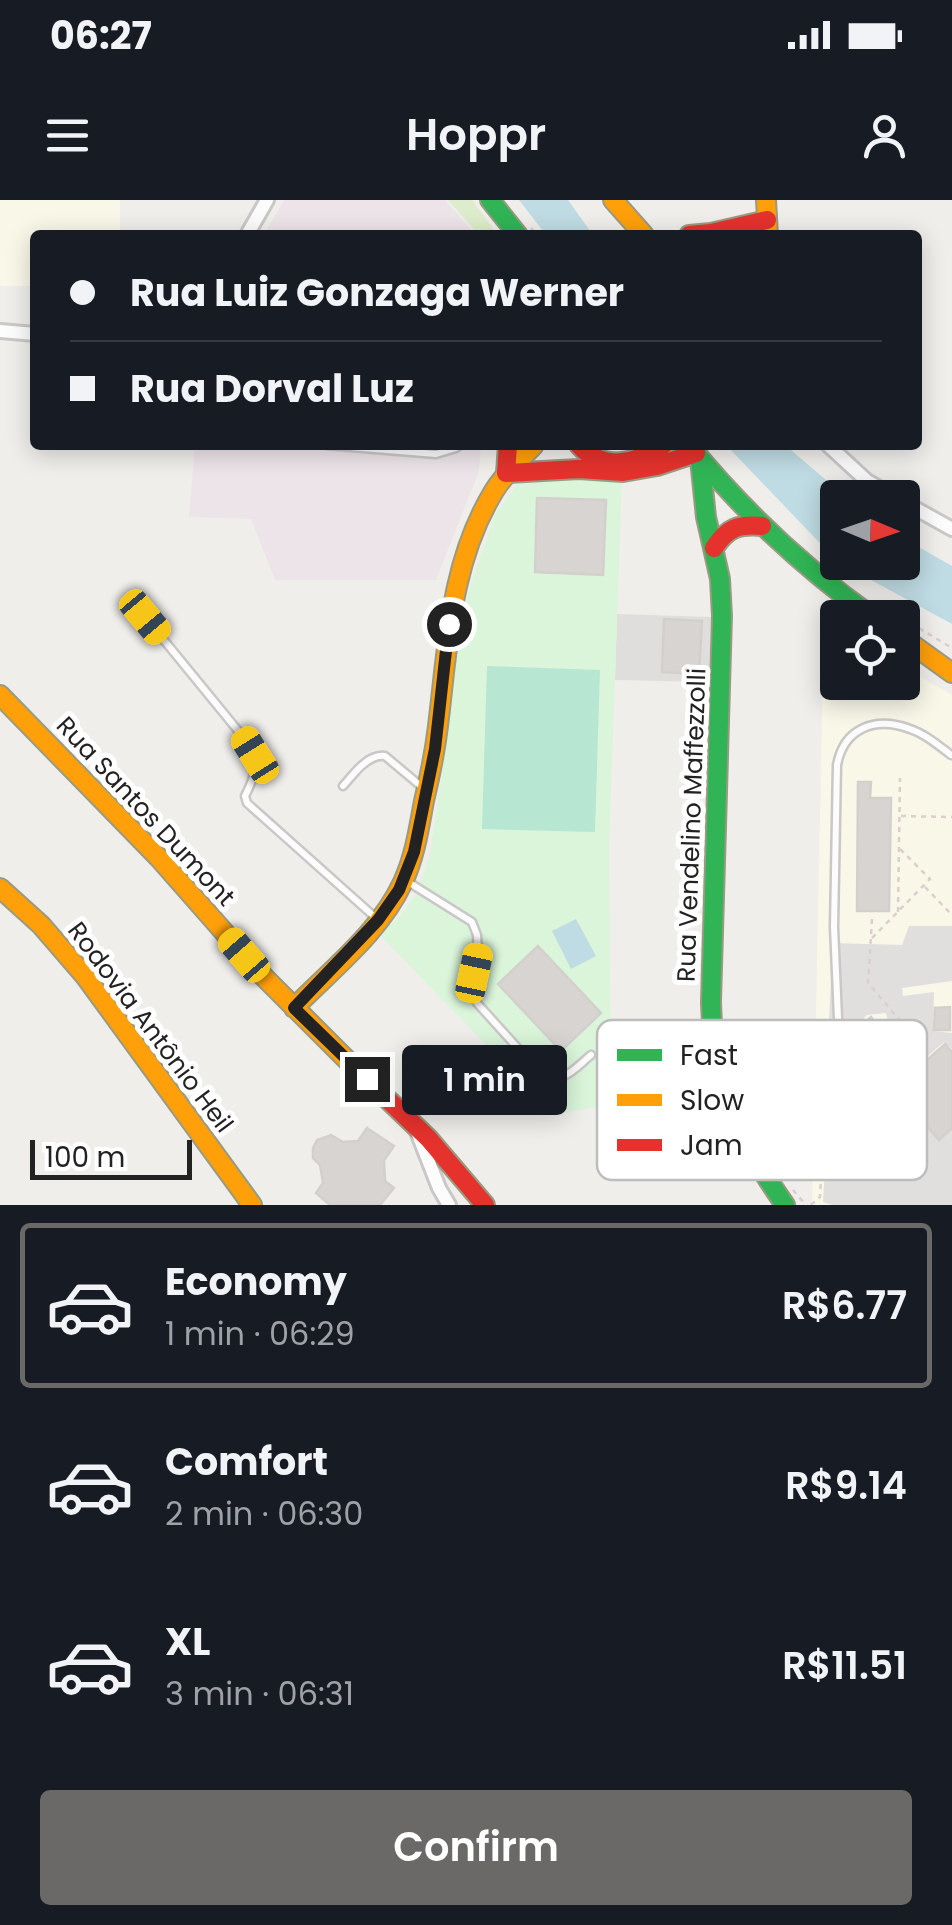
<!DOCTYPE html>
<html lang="en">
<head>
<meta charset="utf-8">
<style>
  :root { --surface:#171b24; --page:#242831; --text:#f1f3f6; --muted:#9ea1a6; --line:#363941; --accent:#6a6968 }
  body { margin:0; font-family:Poppins,sans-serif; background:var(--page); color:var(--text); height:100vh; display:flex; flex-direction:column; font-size:38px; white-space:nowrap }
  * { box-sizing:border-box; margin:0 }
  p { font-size:32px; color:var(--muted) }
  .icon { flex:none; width:55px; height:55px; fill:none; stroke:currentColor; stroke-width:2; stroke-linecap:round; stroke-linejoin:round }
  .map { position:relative; height:1005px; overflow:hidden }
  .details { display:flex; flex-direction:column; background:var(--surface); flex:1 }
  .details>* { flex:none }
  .guide { position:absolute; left:30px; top:30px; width:892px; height:220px; border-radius:10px; box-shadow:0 5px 25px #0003; display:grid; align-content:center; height:220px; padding:0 40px; background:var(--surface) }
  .needle { width:65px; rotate:92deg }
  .tools { position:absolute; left:820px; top:280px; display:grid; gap:20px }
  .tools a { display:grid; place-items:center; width:100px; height:100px; border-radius:10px; background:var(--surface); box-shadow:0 5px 25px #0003; font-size:50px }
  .scale { position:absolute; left:30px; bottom:25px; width:162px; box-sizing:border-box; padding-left:10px; border:5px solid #222; border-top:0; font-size:28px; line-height:35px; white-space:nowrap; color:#222; -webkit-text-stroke:8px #fff; paint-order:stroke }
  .end { position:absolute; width:45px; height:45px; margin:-22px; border:12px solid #222; background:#fff; box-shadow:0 0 0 5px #fff }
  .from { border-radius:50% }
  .bubble { position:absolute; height:70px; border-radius:10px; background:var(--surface); box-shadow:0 5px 25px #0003; font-size:32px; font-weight:600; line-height:70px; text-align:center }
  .car { position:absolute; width:30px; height:60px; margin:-30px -15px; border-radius:12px; box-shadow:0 0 8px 2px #0007; background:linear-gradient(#f5c518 24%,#345 0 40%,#f5c518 0 76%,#345 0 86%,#f5c518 0) }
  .guide b { display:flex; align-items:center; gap:35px; height:95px; font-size:38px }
  .guide b+b { border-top:2px solid var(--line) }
  .guide i { width:25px; height:25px; background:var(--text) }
  ul { padding:18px 0 0; list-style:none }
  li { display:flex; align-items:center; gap:30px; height:165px; margin:0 20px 15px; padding:0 20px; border:5px solid transparent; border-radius:10px }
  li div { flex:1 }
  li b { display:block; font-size:38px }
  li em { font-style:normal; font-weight:600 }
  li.current { border-color:var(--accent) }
  li>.icon { width:90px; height:90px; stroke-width:1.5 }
  .action { display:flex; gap:20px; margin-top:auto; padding:20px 40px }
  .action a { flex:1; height:115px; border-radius:10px; background:var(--accent); color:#fff; font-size:40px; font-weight:600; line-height:115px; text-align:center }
  .status { display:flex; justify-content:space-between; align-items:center; height:70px; padding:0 50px; background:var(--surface); direction:ltr }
  .status svg { height:28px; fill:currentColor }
  header { display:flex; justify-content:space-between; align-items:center; height:130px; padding:0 40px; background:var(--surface); font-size:45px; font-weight:600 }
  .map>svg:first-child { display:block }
  .residential { fill:#dfdedc }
  .industrial { fill:#ede4e9 }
  .education { fill:#f8f7e8 }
  .grass { fill:#ddeccb }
  .park { fill:#daf5da }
  .pitch { fill:#b7e6d2 }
  .parking { fill:#e0dfde }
  .water { fill:#bfdbe3 }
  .building { fill:#d7d4d2; stroke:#d3d0cc; stroke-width:2.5 }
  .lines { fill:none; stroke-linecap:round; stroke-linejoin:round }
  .lane-casing { stroke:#c9c8c7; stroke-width:11 }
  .street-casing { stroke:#c9c8c7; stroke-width:18 }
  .fast-casing { stroke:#999a82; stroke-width:22 }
  .slow-casing { stroke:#999a82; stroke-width:22 }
  .jam-casing { stroke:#999a82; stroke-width:22 }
  .path { stroke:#dccecd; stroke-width:2.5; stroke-dasharray:5 5; stroke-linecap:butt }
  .lane { stroke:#fdfcfc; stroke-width:6 }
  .street { stroke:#fdfcfc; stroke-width:12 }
  .fast { stroke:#30b455; stroke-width:18 }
  .slow { stroke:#ff9f0a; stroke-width:18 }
  .jam { stroke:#e5322d; stroke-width:18 }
  .route { stroke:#222; stroke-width:12 }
  .labels { text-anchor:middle; stroke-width:10; stroke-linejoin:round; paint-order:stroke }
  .street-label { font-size:25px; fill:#222; stroke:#fff }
  .key { fill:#fff; stroke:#bdbdbd; stroke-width:2.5 }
  .key-label { font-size:28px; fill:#222 }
</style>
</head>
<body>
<div class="status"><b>06:27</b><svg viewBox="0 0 49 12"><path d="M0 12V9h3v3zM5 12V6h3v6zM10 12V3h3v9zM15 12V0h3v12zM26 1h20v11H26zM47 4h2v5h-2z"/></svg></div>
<header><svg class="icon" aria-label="menu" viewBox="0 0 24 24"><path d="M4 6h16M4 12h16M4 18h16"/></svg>Hoppr<svg class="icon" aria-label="person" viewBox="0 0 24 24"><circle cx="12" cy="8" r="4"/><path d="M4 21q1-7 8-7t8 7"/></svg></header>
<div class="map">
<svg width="952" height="1005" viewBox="0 0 952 1005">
  <rect width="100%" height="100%" fill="#f0eeeb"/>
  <path class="residential" d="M617 414 711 417 709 482 615 480Z"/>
  <path class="industrial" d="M284 0H445L476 35H264Z
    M195 245H481L479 271 436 380H275L251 319 189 317Z"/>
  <path class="education" d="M0 0H120V35H35V86H0Z
    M824 421 837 429 838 482H902L903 467 952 495V1005H812Z"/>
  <path class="grass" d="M448 0H472L498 35H479Z"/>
  <path class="park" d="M554 277 622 278 609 648 611 904 554 915 380 735 400 716 417 692 429 658 444 562 459 436 471 383 495 315 517 284Z"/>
  <path class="pitch" d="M487 466 600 470 595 632 482 629Z"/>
  <path class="parking" d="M909 726H952V781L902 788 903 796 934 792 933 831 952 833V849L944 842 898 882 893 873 909 855 906 836 898 826 888 822 886 813 867 815 859 823 853 838 859 849 857 863 869 878 875 905 863 915H824L833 743 902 745Z
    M919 917 939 940 952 928V1005H832L823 1002 827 934 867 933 885 919 900 929Z"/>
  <path class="water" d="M519 0H568L593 35H546Z
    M726 245H785L846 297 838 298V362Z
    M903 338 952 366V424L838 362H902Z
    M576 719 596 756 571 769 552 731Z"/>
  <path class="building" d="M537 298 606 300 603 375 535 372Z
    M664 419 702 421 699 474 662 472Z
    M858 582H871L870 598H891L889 711H857Z
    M538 746 601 813 561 851 498 784Z
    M950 807V830H934L935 808Z
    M871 817 877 825 895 826 906 836V856L888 870V875L884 880 881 876 875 878 859 862 862 846 856 839 859 835 856 830Z
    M945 844 952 852V928L939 940 913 911 908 922 905 924 897 917 887 916 884 913 885 906 880 902Z
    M367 928 394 946 384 960 385 981 394 988 380 1005H330L316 993 323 983 320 965 313 958V948L317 940 331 935 343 942 358 941Z"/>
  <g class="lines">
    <g class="lane-casing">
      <path id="lane" d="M326 245 436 254 456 248 460 245
        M145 417 244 538C259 563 258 570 245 596L247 603 377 719
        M343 586C354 574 367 554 385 556L422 587
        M405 680 472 722 477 735 478 753 473 787 477 803 542 875C563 885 575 868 591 855
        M838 818 834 727 837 565C844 528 875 516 910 529 925 534 938 545 951 555"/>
    </g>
    <g class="street-casing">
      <path id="street" d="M247 35 267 0
        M0 131 35 134
        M828 245 867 281 896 298
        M902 301 952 329
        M416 929 439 988 449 1005
        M608 949 749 952"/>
    </g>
    <g class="fast-casing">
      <path id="fast" d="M490 0 518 35
        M689 245C743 311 804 368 874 418
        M700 259 706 317 720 379 722 416 711 802C714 895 734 930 785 1005"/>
    </g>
    <g class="slow-casing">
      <path id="slow" d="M613 0 644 35
        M766 0 768 35
        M902 437 952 473
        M0 495 159 658 261 774 356 869
        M0 688 41 725 85 776 252 1005
        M294 808C332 769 380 732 403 682 415 656 419 628 424 601 430 576 435 551 438 526 448 445 450 363 494 291 505 273 520 260 534 245"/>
    </g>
    <g class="jam-casing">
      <path id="jam" d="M689 35 711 33 767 20
        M579 245C603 272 637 264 663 245
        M506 273 579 269 623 272 657 266 696 253
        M506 273 508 245
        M714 348C727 328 738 324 762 326
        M356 869 428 938 485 1005"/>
    </g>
    <path class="path" d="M531 28 537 35
      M881 405 901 418
      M902 418 952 448
      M901 616 952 617
      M925 687 952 715
      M898 712 900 578
      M872 719 868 783 915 838
      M872 738 930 679 899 648
      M882 917 893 922
      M793 990 806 1005
      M811 1005 820 997 824 927C848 930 865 929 884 913"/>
    <use href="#lane" class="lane"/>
    <use href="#street" class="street"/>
    <use href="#fast" class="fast"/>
    <use href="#slow" class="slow"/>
    <use href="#jam" class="jam"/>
  </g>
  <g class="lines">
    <path class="route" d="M367 879 294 808 378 720 399 690 414 652 435 549 449 424"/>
  </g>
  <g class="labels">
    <g class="street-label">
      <text transform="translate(146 611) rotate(47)" y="9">Rua Santos Dumont</text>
      <text transform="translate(691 625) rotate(-88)" y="9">Rua Vendelino Maffezzolli</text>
      <text transform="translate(151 827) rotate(53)" y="9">Rodovia Antônio Heil</text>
    </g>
  </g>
  <rect x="597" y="820" width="330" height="160" rx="15" class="key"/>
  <rect x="617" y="849" width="45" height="12" fill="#30b455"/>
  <rect x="617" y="894" width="45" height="12" fill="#ff9f0a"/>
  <rect x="617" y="939" width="45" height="12" fill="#e5322d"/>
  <g class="key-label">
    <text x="680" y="865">Fast</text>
    <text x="680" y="910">Slow</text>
    <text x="680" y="955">Jam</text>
  </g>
</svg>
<div class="tools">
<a><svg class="needle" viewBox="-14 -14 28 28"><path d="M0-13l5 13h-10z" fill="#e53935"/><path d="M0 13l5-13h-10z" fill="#9ea1a6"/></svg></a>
<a><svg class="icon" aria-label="locate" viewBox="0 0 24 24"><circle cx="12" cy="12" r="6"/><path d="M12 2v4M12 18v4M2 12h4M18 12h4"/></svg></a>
</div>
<div class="scale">100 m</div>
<i class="end from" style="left:449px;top:424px"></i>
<i class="end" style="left:367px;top:879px"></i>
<div class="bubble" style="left:402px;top:845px;width:165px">1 min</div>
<i class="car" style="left:145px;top:417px;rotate:140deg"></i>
<i class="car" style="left:255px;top:555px;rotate:328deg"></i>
<i class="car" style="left:244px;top:755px;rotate:319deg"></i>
<i class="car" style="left:474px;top:773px;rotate:12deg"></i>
<div class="guide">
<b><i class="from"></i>Rua Luiz Gonzaga Werner</b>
<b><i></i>Rua Dorval Luz</b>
</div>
</div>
<section class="details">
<ul>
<li class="current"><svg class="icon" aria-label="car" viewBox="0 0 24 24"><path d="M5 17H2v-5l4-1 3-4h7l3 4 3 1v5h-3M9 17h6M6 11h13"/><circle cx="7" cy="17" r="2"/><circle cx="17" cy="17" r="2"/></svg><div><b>Economy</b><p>1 min · 06:29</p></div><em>R$6.77</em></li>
<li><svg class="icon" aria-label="car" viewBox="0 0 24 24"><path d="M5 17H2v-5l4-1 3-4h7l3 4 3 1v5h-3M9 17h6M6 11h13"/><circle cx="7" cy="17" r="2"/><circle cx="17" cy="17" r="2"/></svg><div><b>Comfort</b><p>2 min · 06:30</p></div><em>R$9.14</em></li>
<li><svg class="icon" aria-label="car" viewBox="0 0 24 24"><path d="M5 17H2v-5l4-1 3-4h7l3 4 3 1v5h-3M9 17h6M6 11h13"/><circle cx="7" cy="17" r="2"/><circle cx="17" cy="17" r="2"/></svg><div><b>XL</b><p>3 min · 06:31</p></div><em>R$11.51</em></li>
</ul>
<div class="action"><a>Confirm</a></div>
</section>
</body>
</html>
